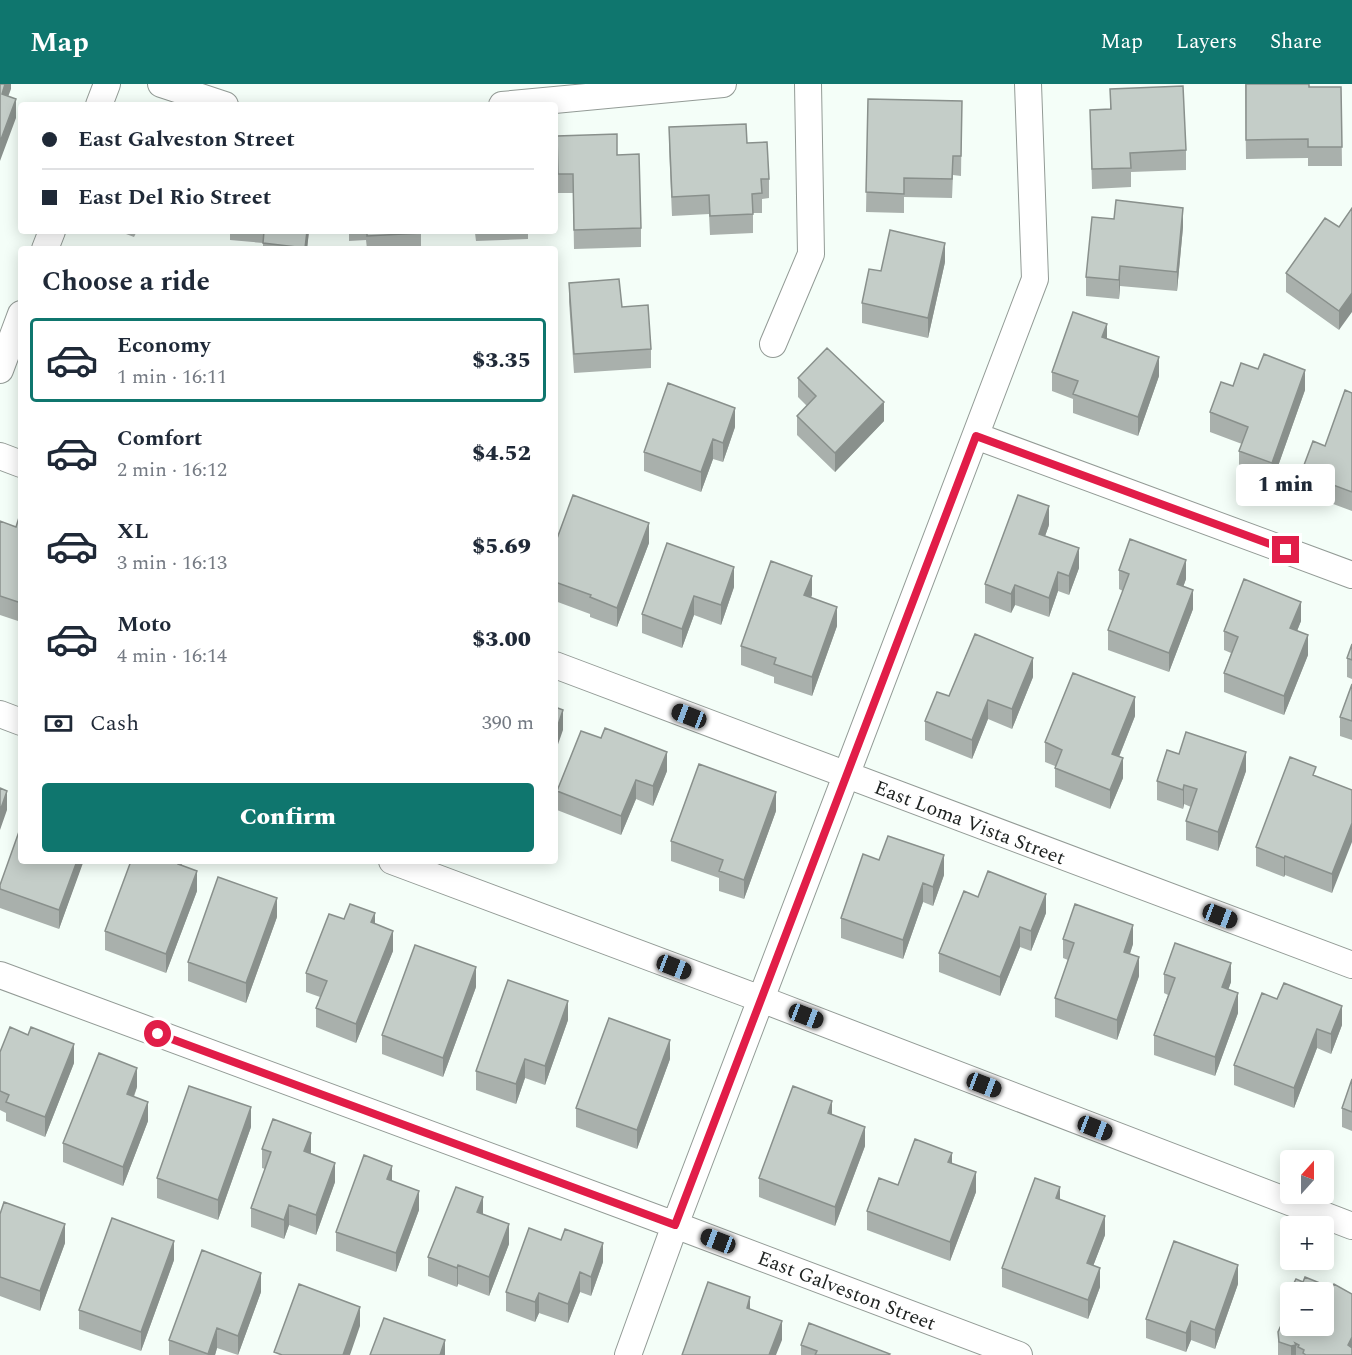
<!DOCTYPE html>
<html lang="en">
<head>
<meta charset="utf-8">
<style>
  :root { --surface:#fff; --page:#f2f2f3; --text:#1f2937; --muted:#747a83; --line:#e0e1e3; --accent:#0f766e }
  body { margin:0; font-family:Spectral,serif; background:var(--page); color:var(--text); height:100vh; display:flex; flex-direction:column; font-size:22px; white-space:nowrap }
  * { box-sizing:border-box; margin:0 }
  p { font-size:20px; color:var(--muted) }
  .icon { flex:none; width:33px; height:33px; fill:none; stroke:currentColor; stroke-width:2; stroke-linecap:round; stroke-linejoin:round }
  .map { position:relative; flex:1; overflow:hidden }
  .details { position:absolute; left:18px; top:162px; width:540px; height:618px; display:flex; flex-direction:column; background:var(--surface); border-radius:6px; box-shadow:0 3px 15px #0003 }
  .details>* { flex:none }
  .guide { position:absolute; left:18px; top:18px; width:540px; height:132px; border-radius:6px; box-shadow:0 3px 15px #0003; display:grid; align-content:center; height:132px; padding:0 24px; background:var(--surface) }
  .needle { width:39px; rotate:21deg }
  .fabs { position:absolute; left:1280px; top:1066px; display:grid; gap:12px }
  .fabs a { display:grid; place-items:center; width:54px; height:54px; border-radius:6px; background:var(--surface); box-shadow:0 3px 15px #0003; font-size:30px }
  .end { position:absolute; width:27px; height:27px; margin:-14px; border:8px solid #e11d48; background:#fff; box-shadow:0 0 0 3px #fff }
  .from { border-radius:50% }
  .bubble { position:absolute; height:42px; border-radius:6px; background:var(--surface); box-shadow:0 3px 15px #0003; font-size:20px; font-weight:800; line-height:42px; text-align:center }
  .car { position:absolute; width:18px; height:36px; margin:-18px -9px; border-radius:8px; box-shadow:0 0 4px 2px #0007; background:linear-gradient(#222 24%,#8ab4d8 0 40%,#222 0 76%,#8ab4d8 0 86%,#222 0) }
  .guide b { display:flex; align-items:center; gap:21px; height:57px; font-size:22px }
  .guide b+b { border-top:2px solid var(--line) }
  .guide i { width:15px; height:15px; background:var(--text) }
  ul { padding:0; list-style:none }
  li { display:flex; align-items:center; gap:18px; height:84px; margin:0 12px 9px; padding:0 12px; border:3px solid transparent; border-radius:6px }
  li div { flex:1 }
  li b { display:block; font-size:22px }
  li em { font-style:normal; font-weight:800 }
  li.on { border-color:var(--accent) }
  li>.icon { width:54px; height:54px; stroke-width:1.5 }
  h2 { padding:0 24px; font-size:27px; line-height:72px }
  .pay { display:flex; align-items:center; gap:15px; height:66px; padding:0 24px; font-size:22px }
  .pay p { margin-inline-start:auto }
  .button { display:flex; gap:12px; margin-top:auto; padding:12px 24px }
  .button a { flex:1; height:69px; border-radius:6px; background:var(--accent); color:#fff; font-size:24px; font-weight:800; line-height:69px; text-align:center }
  header { display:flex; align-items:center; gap:36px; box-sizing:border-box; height:84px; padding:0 30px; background:var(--accent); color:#fff }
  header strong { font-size:28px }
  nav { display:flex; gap:33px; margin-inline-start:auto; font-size:21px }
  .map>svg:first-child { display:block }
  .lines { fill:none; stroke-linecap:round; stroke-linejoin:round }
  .minor-casing { stroke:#939b96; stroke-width:28 }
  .minor { stroke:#fff; stroke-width:26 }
  .wall { fill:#a9b0ac; fill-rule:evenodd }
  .shaded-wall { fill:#89908c }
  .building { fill:#c4cdc8; stroke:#89908c; stroke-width:1.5 }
  .route { stroke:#e11d48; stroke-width:8 }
  .labels { text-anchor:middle; stroke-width:5; stroke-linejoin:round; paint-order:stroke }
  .street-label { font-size:20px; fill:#202422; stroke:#fff }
</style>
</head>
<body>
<header>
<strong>Map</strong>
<nav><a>Map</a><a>Layers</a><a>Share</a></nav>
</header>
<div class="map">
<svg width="1352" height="1271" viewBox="0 0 1352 1271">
  <rect width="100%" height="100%" fill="#f4fef8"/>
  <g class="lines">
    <g class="minor-casing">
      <path id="minor" d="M161 0 225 21
        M99 21 107 0
        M502 21 723 0
        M45 165 52 147
        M773 260 811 170 808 0
        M0 286 21 230
        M976 352 1352 491
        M0 372 21 380
        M555 581 1352 881
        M0 630 21 638
        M392 777 761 915 1352 1142
        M0 891 675 1141 1019 1271
        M628 1271 675 1141 1035 195 1028 0"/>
    </g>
    <use href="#minor" class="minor"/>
  </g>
  <path class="wall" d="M1245 0 1309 3H1341L1342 82H1308V74L1246 75Z
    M1110 5 1186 66V86L1131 88V103L1092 105 1090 26 1110 25Z
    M868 15 962 17 961 92 953 91 952 114 904 113V129L866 128Z
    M669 43 747 59 769 95V114L762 115V129H753V149L710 151 709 130 672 132 669 62Z
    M557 52 617 71 641 144V163L574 165 573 109H558Z
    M1352 124 1339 246 1286 208V189L1339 143Z
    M1114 135 1183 143 1177 207 1120 202 1119 215 1086 212V193Z
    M118 147H137L134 153Z
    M230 147H309L307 165H263V159L230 156Z
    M349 147H421V165H367L366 156 349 157Z
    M455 147H528V155L476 157 475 149H455Z
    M945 178 928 254 862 239V219Z
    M569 199 622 223 651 265V284L574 289 569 218Z
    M1107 255 1159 292 1138 352 1073 329V315L1052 307V288Z
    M798 294 884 337 835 388 797 351V332L807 322 798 313Z
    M1233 302 1305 306 1272 399 1239 387V367L1242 360 1210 348V328Z
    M1352 309V427L1301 408V389L1325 362Z
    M735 343 723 378 713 375 701 408 644 387V368Z
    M21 427V538L0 531V437L16 443Z
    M1049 441 1045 452 1079 484 1069 511 1058 507 1049 533 1015 521 1011 529 985 519V500Z
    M649 459 617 543 590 533V530L555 517V460Z
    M667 459 734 503 721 541 694 531 682 564 642 549V530Z
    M1119 486 1186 495 1183 503 1193 525 1169 588 1108 566V546L1123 507 1119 505Z
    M812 511 811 513 837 542 812 612 774 599V593L741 581V562Z
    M1301 537 1297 547 1308 571 1284 631 1224 608V589L1231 569 1224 566V547Z
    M1352 560V595L1347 593V574Z
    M1033 593 1012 645 988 635 972 675 925 656V637L949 612Z
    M1352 600V656L1340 652V633Z
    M1135 632 1119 673 1123 694 1110 725 1055 703V682L1045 678V658Z
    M1179 670 1246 687 1218 767 1186 756V737L1191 723 1184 720 1183 725 1157 716V697Z
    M667 687 653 722 636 715 621 751 557 726V707Z
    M1316 692 1352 706 1332 809 1285 791 1284 793 1256 782V763Z
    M776 727 744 815 719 807V794L671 777V757Z
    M879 776 944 791 933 822 923 818 903 875 841 854V834Z
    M83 777 59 845 0 824V801Z
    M182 777V781L197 807 166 889 105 866V847Z
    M978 813 1046 829 1031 867 1020 863 1000 912 939 888V869Z
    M277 833 246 919 188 897V878Z
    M344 835 375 840 393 867 356 959 316 943V924L320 913 306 908V889Z
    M1063 855 1133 860 1130 870 1139 892 1117 956 1055 933V914L1068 876 1063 874Z
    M1164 890 1231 898 1228 906 1238 929 1215 992 1154 971V951L1168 911 1164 909Z
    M476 903 443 993 382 970V951Z
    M1277 915 1342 941 1331 970 1317 964 1294 1024 1234 1001V981Z
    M568 936 545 1001 525 994 516 1020 476 1006V987Z
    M28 951 74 979 45 1053 6 1037V1029L0 1026V968Z
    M670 975 637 1065 576 1043V1024Z
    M1352 995V1047L1342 1043V1024Z
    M137 1003 134 1013 148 1037 123 1102 63 1078V1059Z
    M832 1030 865 1062 835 1142 759 1113V1094Z
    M251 1043 218 1136 157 1114V1094Z
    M262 1065 311 1068 310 1070 335 1098 316 1151 289 1141 284 1155 251 1143V1124L265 1085 262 1084Z
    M952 1079 976 1108 950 1177 867 1146V1127L898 1101Z
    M392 1097 419 1126 396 1188 336 1167V1148Z
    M1060 1116 1105 1151 1093 1182 1100 1203 1088 1235 1002 1203V1184Z
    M0 1130 65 1159 40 1227 0 1212Z
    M483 1130 509 1160 489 1212 458 1200 457 1203 428 1192V1173Z
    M174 1176 141 1267 79 1245V1226Z
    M603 1178 591 1212 580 1208 568 1239 539 1229 535 1238 506 1227V1208Z
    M1296 1195 1352 1271H1278V1248L1286 1230V1215ZM1290 1209 1323 1242H1290Z
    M1238 1200 1215 1265 1191 1256 1186 1268 1146 1254V1235Z
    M261 1208 238 1271 217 1264 215 1271H169V1256Z
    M801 1261 890 1271H801Z"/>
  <path class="shaded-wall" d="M5 0H11V5L2 29V10Z
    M16 15V34L0 77V58Z
    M1183 124V143L1177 207V188Z
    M307 147H309L307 165H305Z
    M945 159V178L928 254V234Z
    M1120 182V202L1119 215V196Z
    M1352 209V228L1339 246V227Z
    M1107 240V259L1102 253Z
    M1159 273V292L1138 352V333Z
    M1305 286V306L1272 399V379Z
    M884 318V337L835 388V369Z
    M735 324V343L723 378V359Z
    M713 355V375L701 408V388Z
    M1049 422V441L1039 469V450Z
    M649 439V459L617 543V524Z
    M1079 464V484L1069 511V492Z
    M1186 476V495L1177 520V500Z
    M734 483V503L721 541V521Z
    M1058 488V507L1049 533V514Z
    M812 492V511L804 531V511Z
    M1015 501V521L1011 529V510Z
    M1193 506V525L1169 588V569Z
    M694 512V531L682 564V545Z
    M1301 518V537L1290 564V544Z
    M837 523V542L812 612V593Z
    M1308 551V571L1284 631V612Z
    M1033 574V593L1012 645V625Z
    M1135 613V632L1112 690V670Z
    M988 616V635L972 675V656Z
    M563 626V646L555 669V650Z
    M667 668V687L653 722V702Z
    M1246 668V687L1218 767V748Z
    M1123 674V694L1110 725V706Z
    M636 696V715L621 751V732Z
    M1184 701V720L1183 725V706Z
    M7 707V726L0 746V727Z
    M776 708V727L744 815V796Z
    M1352 739V758L1332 809V790Z
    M944 771V791L933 822V803Z
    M1285 772V791L1284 793V774Z
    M77 777H83V779L59 845V826Z
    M197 787V807L166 889V870Z
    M923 799V818L903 875V856Z
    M1046 810V829L1031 867V847Z
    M277 814V833L246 919V899Z
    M375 829V849L371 838Z
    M1133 841V860L1124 887V868Z
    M1020 843V863L1000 912V893Z
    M393 847V867L356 959V940Z
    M1139 873V892L1117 956V936Z
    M1231 879V898L1222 923V903Z
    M476 883V903L443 993V974Z
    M1238 909V929L1215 992V973Z
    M568 917V936L545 1001V982Z
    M1342 922V941L1331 970V950Z
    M1317 945V964L1294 1024V1004Z
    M670 956V975L637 1065V1046Z
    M74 960V979L45 1053V1033Z
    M525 975V994L516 1020V1000Z
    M137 984V1003L127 1029V1010Z
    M832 1017V1037L828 1029Z
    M148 1018V1037L123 1102V1083Z
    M251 1023V1043L218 1136V1116Z
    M865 1043V1062L835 1142V1123Z
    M311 1049V1068L304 1087V1067Z
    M952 1069V1088L948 1078Z
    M335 1079V1098L316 1151V1131Z
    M392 1082V1101L387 1095Z
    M976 1088V1108L950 1177V1158Z
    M1060 1103V1122L1056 1114Z
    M419 1107V1126L396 1188V1169Z
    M483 1113V1132L477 1128Z
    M289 1121V1141L284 1155V1136Z
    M1105 1132V1151L1087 1198V1179Z
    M65 1140V1159L40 1227V1207Z
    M509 1140V1160L489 1212V1193Z
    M174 1157V1176L141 1267V1248Z
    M603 1159V1178L591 1212V1193Z
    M458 1181V1200L457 1203V1184Z
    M1238 1181V1200L1215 1265V1246Z
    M1100 1184V1203L1088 1235V1216Z
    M580 1188V1208L568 1239V1220Z
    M261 1189V1208L238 1271V1252Z
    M539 1209V1229L535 1238V1218Z
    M750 1213V1233L747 1224Z
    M360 1223V1242L350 1271H343Z
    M782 1237V1256L776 1271H769Z
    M1191 1237V1256L1186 1268V1249Z
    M217 1244V1264L215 1271H208Z
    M1352 1253V1271L1348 1261Z
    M445 1256V1271H440Z
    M1296 1261V1271H1291V1262Z"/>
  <path class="building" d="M0 0H5L2 10 16 15 0 58Z
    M1246 0H1309V3H1341L1342 63H1308V55L1246 56Z
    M1183 2 1186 66 1130 69 1131 84 1092 85 1090 26 1111 25 1110 5Z
    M868 15 962 17 961 72H953L952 95 904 94V110L866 108Z
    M746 40 747 59 767 58 769 95H761L762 109 752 110 753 130 710 132 709 111 672 113 669 43Z
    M617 50V71L639 70 641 144 574 146 573 90H558L557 52Z
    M1116 116 1183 124 1177 188 1120 182 1119 196 1086 193 1092 133 1114 135Z
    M1352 124V209L1339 227 1286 189 1325 134 1339 143Z
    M890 146 945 159 928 234 862 219 869 185 881 187Z
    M264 147H307L305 164 263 159Z
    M367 147H421V149L367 152Z
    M619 195 622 223 648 221 651 265 574 270 569 199Z
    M1073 228 1107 240 1102 253 1159 273 1138 333 1073 310 1078 297 1052 288Z
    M827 264 884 318 835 369 797 332 816 312 798 294Z
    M1264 270 1305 286 1272 379 1239 367 1248 343 1210 328 1221 298 1233 302 1241 279 1258 285Z
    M668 299 735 324 723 359 713 355 701 388 644 368Z
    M1345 306 1352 309V408L1301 389 1313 357 1325 362Z
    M573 411 649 439 617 524 590 513 591 511 555 498V460Z
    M1018 411 1049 422 1039 450 1079 464 1069 492 1058 488 1049 514 1015 501 1011 510 985 500Z
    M21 427V519L0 512V437L16 443Z
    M1130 455 1186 476 1177 500 1193 506 1169 569 1108 546 1129 490 1119 486Z
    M667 459 734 483 721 521 694 512 682 545 642 530Z
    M771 477 812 492 804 511 837 523 812 593 774 580 776 574 741 562Z
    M1244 495 1301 518 1290 544 1308 551 1284 612 1224 589 1238 553 1224 547Z
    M975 550 1033 574 1012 625 988 616 972 656 925 637 937 608 949 612Z
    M1352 560V576L1347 574Z
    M1073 589 1135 613 1112 670 1123 674 1110 706 1055 684 1062 666 1045 658Z
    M1352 600V637L1340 633Z
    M555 623 563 626 555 650Z
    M605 644 667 668 653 702 636 696 621 732 557 707 581 647 601 654Z
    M1186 648 1246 668 1218 748 1186 737 1197 705 1184 701 1183 706 1157 697 1167 666 1179 670Z
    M1290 673 1316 683 1313 691 1352 706V739L1332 790 1285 772 1284 774 1256 763Z
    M699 680 776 708 744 796 719 787 723 776 671 757Z
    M0 704 7 707 0 727Z
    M21 742V777H77L59 826 0 805V801Z
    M888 752 944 771 933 803 923 799 903 856 841 834 863 770 879 776Z
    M131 777H179L178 780 197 787 166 870 105 847Z
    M988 787 1046 810 1031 847 1020 843 1000 893 939 869 964 807 978 813Z
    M218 793 277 814 246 899 188 878Z
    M350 820 375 829 371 838 393 847 356 940 316 924 327 897 306 889 329 830 344 835Z
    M1075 820 1133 841 1124 868 1139 873 1117 936 1055 914 1074 859 1063 855Z
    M1175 859 1231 879 1222 903 1238 909 1215 973 1154 951 1175 894 1164 890Z
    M415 861 476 883 443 974 382 951Z
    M508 896 568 917 545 982 525 975 516 1000 476 987Z
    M1284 899 1342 922 1331 950 1317 945 1294 1004 1234 981 1262 909 1277 915Z
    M609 934 670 956 637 1046 576 1024Z
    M10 943 28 951 31 943 74 960 45 1033 6 1018 9 1011 0 1007V968Z
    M99 969 137 984 127 1010 148 1018 123 1083 63 1059Z
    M1352 995V1028L1342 1024Z
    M189 1002 251 1023 218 1116 157 1094Z
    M793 1002 832 1017 828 1029 865 1043 835 1123 759 1094Z
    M273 1035 311 1049 304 1067 335 1079 316 1131 289 1121 284 1136 251 1124 271 1068 262 1065Z
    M915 1055 952 1069 948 1078 976 1088 950 1158 867 1127 879 1094 898 1101Z
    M364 1071 392 1082 387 1095 419 1107 396 1169 336 1148Z
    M1035 1094 1060 1103 1056 1114 1105 1132 1087 1179 1100 1184 1088 1216 1002 1184Z
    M456 1103 483 1113 477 1128 509 1140 489 1193 458 1181 457 1184 428 1173Z
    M4 1118 65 1140 40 1207 0 1193V1130Z
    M112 1134 174 1157 141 1248 79 1226Z
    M529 1144 561 1156 565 1145 603 1159 591 1193 580 1188 568 1220 539 1209 535 1218 506 1208Z
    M1174 1157 1238 1181 1215 1246 1191 1237 1186 1249 1146 1235Z
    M202 1166 261 1189 238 1252 217 1244 208 1270 169 1256Z
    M1305 1193 1332 1204 1334 1200 1352 1210V1253L1348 1261 1352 1264V1271H1306L1303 1269 1304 1266 1298 1263 1299 1261 1295 1259 1296 1261 1291 1262 1279 1258 1278 1248 1290 1222V1242H1323V1209H1290V1217L1286 1215 1296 1195 1303 1198Z
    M708 1198 750 1213 747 1224 782 1237 769 1271H682Z
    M299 1200 360 1223 343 1271H282L274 1268Z
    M384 1234 445 1256 440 1271H370Z
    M809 1239 890 1270 889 1271H815L817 1267 801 1261Z"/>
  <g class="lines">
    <path class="route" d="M158 950 675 1141 976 352 1286 466"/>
  </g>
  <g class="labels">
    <g class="street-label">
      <text transform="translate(970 738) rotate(21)" y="7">East Loma Vista Street</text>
      <text transform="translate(847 1206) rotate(21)" y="7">East Galveston Street</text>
    </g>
  </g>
</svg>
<div class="fabs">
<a><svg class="needle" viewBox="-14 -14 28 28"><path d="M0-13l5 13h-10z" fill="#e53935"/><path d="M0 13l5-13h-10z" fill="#747a83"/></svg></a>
<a>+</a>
<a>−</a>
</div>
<i class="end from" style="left:158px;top:950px"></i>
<i class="end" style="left:1286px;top:466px"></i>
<div class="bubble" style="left:1236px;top:380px;width:99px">1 min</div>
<i class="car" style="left:689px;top:632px;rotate:291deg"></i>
<i class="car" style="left:1220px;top:832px;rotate:111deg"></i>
<i class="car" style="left:674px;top:883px;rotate:111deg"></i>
<i class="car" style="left:806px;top:932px;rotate:111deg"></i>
<i class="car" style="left:984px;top:1001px;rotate:111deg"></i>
<i class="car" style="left:1095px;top:1044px;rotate:111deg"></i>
<i class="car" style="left:718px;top:1157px;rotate:291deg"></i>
<div class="guide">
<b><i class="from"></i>East Galveston Street</b>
<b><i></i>East Del Rio Street</b>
</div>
<section class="details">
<h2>Choose a ride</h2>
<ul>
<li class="on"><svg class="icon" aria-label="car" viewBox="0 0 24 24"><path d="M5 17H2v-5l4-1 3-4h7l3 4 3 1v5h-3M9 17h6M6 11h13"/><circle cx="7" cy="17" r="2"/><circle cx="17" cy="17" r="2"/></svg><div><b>Economy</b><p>1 min · 16:11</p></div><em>$3.35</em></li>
<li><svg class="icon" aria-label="car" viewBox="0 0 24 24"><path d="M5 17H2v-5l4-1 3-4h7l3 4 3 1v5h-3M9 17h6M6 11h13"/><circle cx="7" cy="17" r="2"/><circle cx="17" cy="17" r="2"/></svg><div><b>Comfort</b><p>2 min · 16:12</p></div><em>$4.52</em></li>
<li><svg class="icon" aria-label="car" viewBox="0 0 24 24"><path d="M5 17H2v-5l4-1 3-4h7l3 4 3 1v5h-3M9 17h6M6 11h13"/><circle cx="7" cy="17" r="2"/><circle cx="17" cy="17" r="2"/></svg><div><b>XL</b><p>3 min · 16:13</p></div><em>$5.69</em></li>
<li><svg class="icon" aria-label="car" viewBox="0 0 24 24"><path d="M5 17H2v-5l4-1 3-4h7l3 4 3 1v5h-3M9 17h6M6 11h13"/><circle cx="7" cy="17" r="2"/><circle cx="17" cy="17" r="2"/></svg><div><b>Moto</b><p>4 min · 16:14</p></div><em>$3.00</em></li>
</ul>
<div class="pay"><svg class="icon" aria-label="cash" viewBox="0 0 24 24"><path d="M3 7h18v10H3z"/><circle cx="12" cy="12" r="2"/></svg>Cash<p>390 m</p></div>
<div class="button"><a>Confirm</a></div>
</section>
</div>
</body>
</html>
